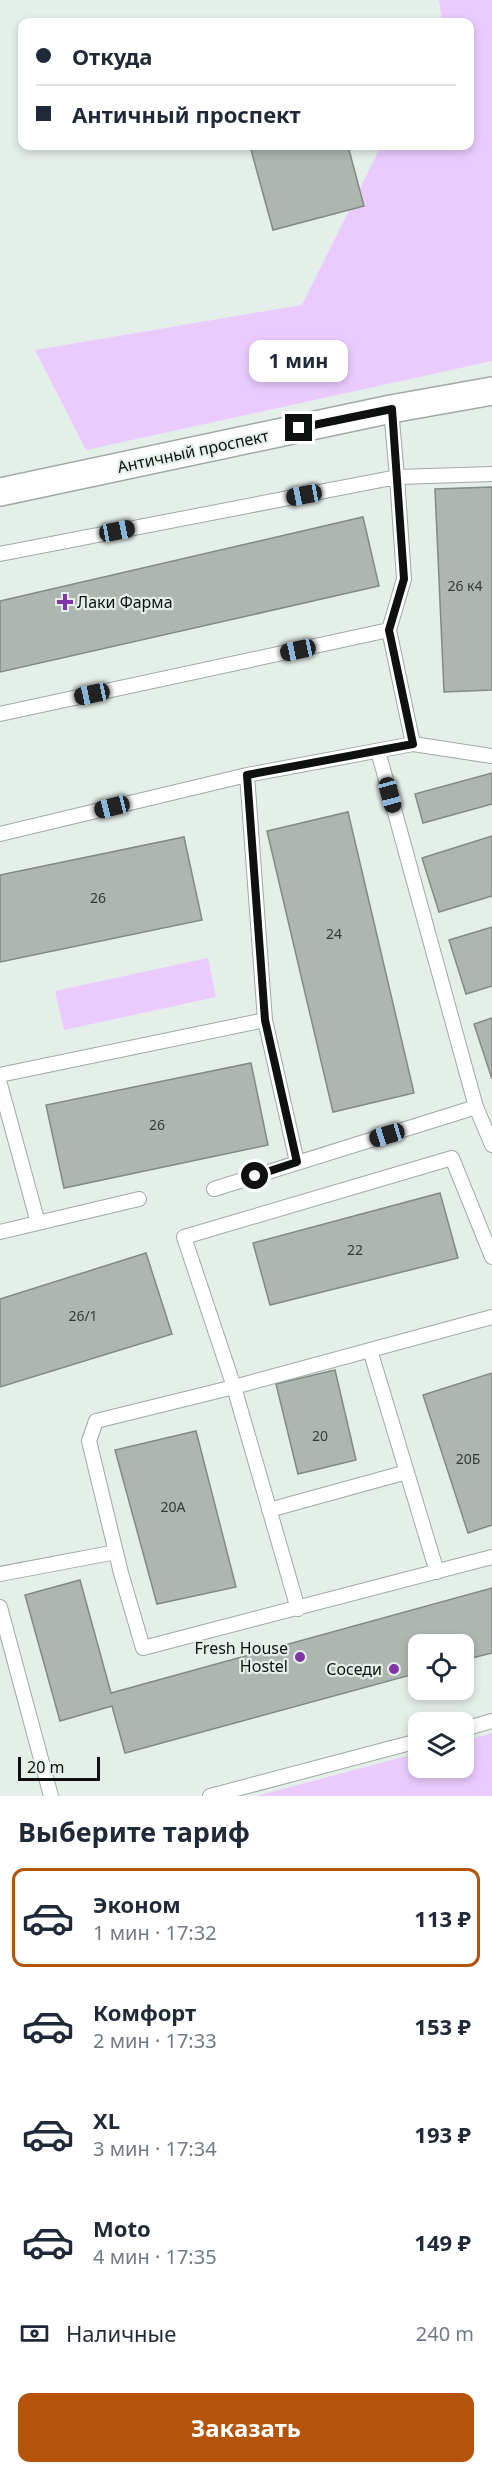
<!DOCTYPE html>
<html lang="ru">
<head>
<meta charset="utf-8">
<style>
  :root { --surface:#fff; --page:#f6f6f7; --text:#1f2937; --muted:#747a83; --line:#e0e1e3; --accent:#b45309 }
  body { margin:0; font-family:"Noto Sans",sans-serif; background:var(--page); color:var(--text); height:100vh; display:flex; flex-direction:column; font-size:22px; white-space:nowrap }
  * { box-sizing:border-box; margin:0 }
  p { font-size:20px; color:var(--muted) }
  .icon { flex:none; width:33px; height:33px; fill:none; stroke:currentColor; stroke-width:2; stroke-linecap:round; stroke-linejoin:round }
  .map { position:relative; height:1796px; overflow:hidden }
  .details { display:flex; flex-direction:column; background:var(--surface); flex:1 }
  .details>* { flex:none }
  .hud { position:absolute; left:18px; top:18px; width:456px; height:132px; border-radius:12px; box-shadow:0 3px 9px #0003; display:grid; align-content:center; height:132px; padding:0 18px; background:var(--surface) }
  .controls { position:absolute; left:408px; top:1634px; display:grid; gap:12px }
  .controls a { display:grid; place-items:center; width:66px; height:66px; border-radius:12px; background:var(--surface); box-shadow:0 3px 9px #0003; font-size:30px }
  .scale { position:absolute; left:18px; bottom:15px; width:82px; box-sizing:border-box; padding-left:6px; border:3px solid #0e110f; border-top:0; font-size:16px; line-height:21px; white-space:nowrap; color:#0e110f; -webkit-text-stroke:4px #e5efe9; paint-order:stroke }
  .end { position:absolute; width:27px; height:27px; margin:-14px; border:8px solid #0e110f; background:#fff; box-shadow:0 0 0 3px #fff }
  .from { border-radius:50% }
  .bubble { position:absolute; height:42px; border-radius:12px; background:var(--surface); box-shadow:0 3px 9px #0003; font-size:20px; font-weight:700; line-height:42px; text-align:center }
  .car { position:absolute; width:18px; height:36px; margin:-18px -9px; border-radius:8px; box-shadow:0 0 4px 2px #0007; background:linear-gradient(#222 24%,#8ab4d8 0 40%,#222 0 76%,#8ab4d8 0 86%,#222 0) }
  .hud b { display:flex; align-items:center; gap:21px; height:57px; font-size:22px }
  .hud b+b { border-top:2px solid var(--line) }
  .hud i { width:15px; height:15px; background:var(--text) }
  ul { padding:0; list-style:none }
  li { display:flex; align-items:center; gap:18px; height:99px; margin:0 12px 9px; padding:0 6px; border:3px solid transparent; border-radius:12px }
  li div { flex:1 }
  li b { display:block; font-size:22px }
  li em { font-style:normal; font-weight:700 }
  li.selected { border-color:var(--accent) }
  li>.icon { width:54px; height:54px; stroke-width:1.5 }
  h2 { padding:0 18px; font-size:27px; line-height:72px }
  .pay { display:flex; align-items:center; gap:15px; height:66px; padding:0 18px; font-size:22px }
  .pay p { margin-inline-start:auto }
  .cta { display:flex; gap:12px; margin-top:auto; padding:12px 18px }
  .cta a { flex:1; height:69px; border-radius:12px; background:var(--accent); color:#fff; font-size:24px; font-weight:700; line-height:69px; text-align:center }
  .map>svg:first-child { display:block }
  .green { fill:#ebcbfe }
  .building { fill:#adb6b0; stroke:#818a85; stroke-width:1.5 }
  .lines { fill:none; stroke-linecap:round; stroke-linejoin:round }
  .lane-casing { stroke:#a0a9a4; stroke-width:16 }
  .street-casing { stroke:#a0a9a4; stroke-width:30 }
  .lane { stroke:#fff; stroke-width:14 }
  .street { stroke:#fff; stroke-width:27 }
  .route { stroke:#0e110f; stroke-width:8 }
  .poi-dot { fill:#8235a6; stroke:#e5efe9; stroke-width:2 }
  .labels { text-anchor:middle; stroke-width:4.5; stroke-linejoin:round; paint-order:stroke }
  .number-label { font-size:14px; fill:#363a37 }
  .street-label { font-size:16px; fill:#0e110f; stroke:#e5efe9 }
  .poi-label { font-size:16px; fill:#0e110f; stroke:#e5efe9; text-anchor:end }
</style>
</head>
<body>
<div class="map">
<svg width="492" height="1796" viewBox="0 0 492 1796">
  <rect width="100%" height="100%" fill="#e5efe9"/>
  <path class="green" d="M439 0H492V361L86 450 35 350 302 305 381 146H470V22H442Z
    M208 958 216 997 64 1030 55 991Z
    M492 1733V1796H256L418 1753V1767H464V1741Z"/>
  <path class="building" d="M250 146H348L364 206 273 230Z
    M492 487V690L444 692 435 489Z
    M363 517 379 586 0 672V601Z
    M492 773V804L423 823 415 794Z
    M348 812 414 1093 333 1112 267 831Z
    M492 836V896L439 912 422 858Z
    M184 837 202 920 0 962V875Z
    M492 927V986L466 994 449 940Z
    M492 1018V1079L474 1024Z
    M251 1063 268 1145 64 1188 46 1105Z
    M440 1193 458 1258 270 1305 253 1243Z
    M146 1253 172 1334 0 1387V1299Z
    M335 1370 356 1460 298 1474 276 1384Z
    M492 1373V1525L468 1533 423 1395Z
    M196 1431 236 1587 157 1604 115 1450Z
    M80 1580 111 1693 492 1588V1653L464 1660V1644H418V1673L125 1753 112 1706 60 1721 25 1595Z"/>
  <g class="lines">
    <g class="lane-casing">
      <path id="lane" d="M391 409 397 477 492 474
        M0 554 397 477 404 579 389 630 0 714
        M389 630 413 744
        M378 751 476 1107 492 1145
        M0 834 247 775
        M0 1075 265 1020
        M0 1084 38 1223
        M297 1162 265 1020 247 775 413 744 492 756
        M214 1189 476 1107
        M0 1232 139 1199
        M492 1317 234 1387 96 1421 89 1441 121 1573 143 1648 492 1557
        M370 1350 437 1572
        M269 1510 407 1472
        M0 1574 116 1552
        M0 1607 51 1796
        M298 1609 234 1387 184 1237 452 1158 492 1257
        M464 1729 492 1721
        M210 1796 418 1741"/>
    </g>
    <g class="street-casing">
      <path id="street" d="M0 492 391 409 492 391"/>
    </g>
    <use href="#lane" class="lane"/>
    <use href="#street" class="street"/>
  </g>
  <g class="lines">
    <path class="route" d="M255 1176 297 1162 265 1020 247 775 413 744 389 630 404 579 392 409 299 428"/>
  </g>
  <g class="poi-dot">
    <path d="M62 593h6v6h6v6h-6v6h-6v-6h-6v-6h6z"/>
    <circle cx="300" cy="1657" r="6"/>
    <circle cx="394" cy="1669" r="6"/>
  </g>
  <g class="labels">
    <g class="number-label">
      <text x="465" y="591">26 к4</text>
      <text x="98" y="903">26</text>
      <text x="334" y="939">24</text>
      <text x="157" y="1130">26</text>
      <text x="355" y="1255">22</text>
      <text x="83" y="1321">26/1</text>
      <text x="320" y="1441">20</text>
      <text x="468" y="1464">20Б</text>
      <text x="173" y="1512">20А</text>
    </g>
    <g class="street-label">
      <text transform="translate(193 451) rotate(-12)" y="6">Античный проспект</text>
    </g>
    <g class="poi-label">
      <text x="77" y="608" text-anchor="start">Лаки Фарма</text>
      <text x="288" y="1654">Fresh House<tspan x="288" dy="18">Hostel</tspan></text>
      <text x="382" y="1675">Соседи</text>
    </g>
  </g>
</svg>
<div class="controls">
<a><svg class="icon" aria-label="locate" viewBox="0 0 24 24"><circle cx="12" cy="12" r="6"/><path d="M12 2v4M12 18v4M2 12h4M18 12h4"/></svg></a>
<a><svg class="icon" aria-label="layers" viewBox="0 0 24 24"><path d="M12 4l9 5-9 5-9-5zM3 14l9 5 9-5"/></svg></a>
</div>
<div class="scale">20 m</div>
<i class="end from" style="left:255px;top:1176px"></i>
<i class="end" style="left:299px;top:428px"></i>
<div class="bubble" style="left:249px;top:340px;width:99px">1 мин</div>
<i class="car" style="left:304px;top:495px;rotate:259deg"></i>
<i class="car" style="left:117px;top:531px;rotate:79deg"></i>
<i class="car" style="left:298px;top:650px;rotate:258deg"></i>
<i class="car" style="left:92px;top:694px;rotate:258deg"></i>
<i class="car" style="left:390px;top:795px;rotate:165deg"></i>
<i class="car" style="left:112px;top:807px;rotate:256deg"></i>
<i class="car" style="left:387px;top:1135px;rotate:253deg"></i>
<div class="hud">
<b><i class="from"></i>Откуда</b>
<b><i></i>Античный проспект</b>
</div>
</div>
<section class="details">
<h2>Выберите тариф</h2>
<ul>
<li class="selected"><svg class="icon" aria-label="car" viewBox="0 0 24 24"><path d="M5 17H2v-5l4-1 3-4h7l3 4 3 1v5h-3M9 17h6M6 11h13"/><circle cx="7" cy="17" r="2"/><circle cx="17" cy="17" r="2"/></svg><div><b>Эконом</b><p>1 мин · 17:32</p></div><em>113 ₽</em></li>
<li><svg class="icon" aria-label="car" viewBox="0 0 24 24"><path d="M5 17H2v-5l4-1 3-4h7l3 4 3 1v5h-3M9 17h6M6 11h13"/><circle cx="7" cy="17" r="2"/><circle cx="17" cy="17" r="2"/></svg><div><b>Комфорт</b><p>2 мин · 17:33</p></div><em>153 ₽</em></li>
<li><svg class="icon" aria-label="car" viewBox="0 0 24 24"><path d="M5 17H2v-5l4-1 3-4h7l3 4 3 1v5h-3M9 17h6M6 11h13"/><circle cx="7" cy="17" r="2"/><circle cx="17" cy="17" r="2"/></svg><div><b>XL</b><p>3 мин · 17:34</p></div><em>193 ₽</em></li>
<li><svg class="icon" aria-label="car" viewBox="0 0 24 24"><path d="M5 17H2v-5l4-1 3-4h7l3 4 3 1v5h-3M9 17h6M6 11h13"/><circle cx="7" cy="17" r="2"/><circle cx="17" cy="17" r="2"/></svg><div><b>Moto</b><p>4 мин · 17:35</p></div><em>149 ₽</em></li>
</ul>
<div class="pay"><svg class="icon" aria-label="cash" viewBox="0 0 24 24"><path d="M3 7h18v10H3z"/><circle cx="12" cy="12" r="2"/></svg>Наличные<p>240 m</p></div>
<div class="cta"><a>Заказать</a></div>
</section>
</body>
</html>
